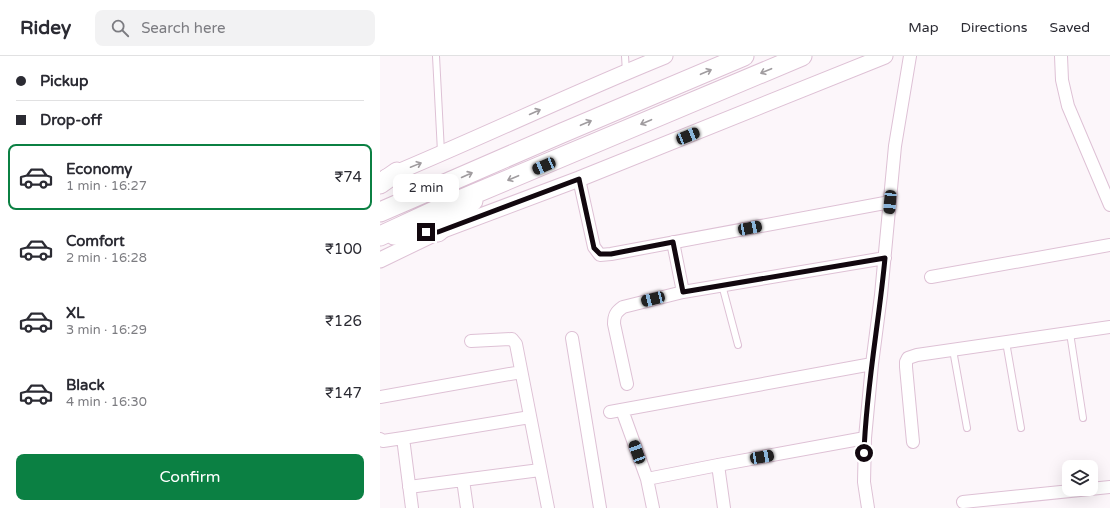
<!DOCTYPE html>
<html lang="en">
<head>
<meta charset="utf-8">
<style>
  :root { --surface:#fff; --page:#f2f2f3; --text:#2b2b33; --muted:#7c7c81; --line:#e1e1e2; --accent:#0b8043 }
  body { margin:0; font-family:"Varela Round",sans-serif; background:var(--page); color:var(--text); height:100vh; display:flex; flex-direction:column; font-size:15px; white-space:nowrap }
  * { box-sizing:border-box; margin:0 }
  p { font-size:13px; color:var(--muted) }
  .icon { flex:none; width:22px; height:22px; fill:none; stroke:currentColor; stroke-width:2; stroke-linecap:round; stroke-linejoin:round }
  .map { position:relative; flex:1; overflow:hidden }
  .sheet { display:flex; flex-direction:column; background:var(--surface); width:380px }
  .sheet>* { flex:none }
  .hud { display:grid; align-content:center; height:88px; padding:0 16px; background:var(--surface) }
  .controls { position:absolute; left:682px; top:404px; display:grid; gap:8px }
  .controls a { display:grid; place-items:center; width:36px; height:36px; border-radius:8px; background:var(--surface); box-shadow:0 4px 16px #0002; font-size:20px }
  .end { position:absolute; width:18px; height:18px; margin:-9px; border:5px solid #12080f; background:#fff; box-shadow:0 0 0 2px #fff }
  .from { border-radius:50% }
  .bubble { position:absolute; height:28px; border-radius:8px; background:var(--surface); box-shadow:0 4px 16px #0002; font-size:13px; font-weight:600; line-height:28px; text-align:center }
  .car { position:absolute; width:12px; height:24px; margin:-12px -6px; border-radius:5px; box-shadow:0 0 3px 1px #0007; background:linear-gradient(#222 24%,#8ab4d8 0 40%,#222 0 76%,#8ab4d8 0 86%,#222 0) }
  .hud b { display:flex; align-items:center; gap:14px; height:38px; font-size:15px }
  .hud b+b { border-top:1px solid var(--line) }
  .hud i { width:10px; height:10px; background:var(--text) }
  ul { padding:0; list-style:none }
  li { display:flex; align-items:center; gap:12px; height:66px; margin:0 8px 6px; padding:0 8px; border:2px solid transparent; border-radius:8px }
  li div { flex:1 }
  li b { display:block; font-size:15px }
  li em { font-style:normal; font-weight:600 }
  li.current { border-color:var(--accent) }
  li>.icon { width:36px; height:36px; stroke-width:1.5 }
  .cta { display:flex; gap:8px; margin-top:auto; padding:8px 16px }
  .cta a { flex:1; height:46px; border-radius:8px; background:var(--accent); color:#fff; font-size:16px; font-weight:600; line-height:46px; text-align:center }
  header { display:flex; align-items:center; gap:24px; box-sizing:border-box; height:56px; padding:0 20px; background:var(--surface); border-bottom:1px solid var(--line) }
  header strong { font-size:19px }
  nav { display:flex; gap:22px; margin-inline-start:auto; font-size:14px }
  .search { width:280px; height:36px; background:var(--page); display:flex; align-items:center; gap:10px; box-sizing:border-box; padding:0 14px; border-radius:8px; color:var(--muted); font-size:15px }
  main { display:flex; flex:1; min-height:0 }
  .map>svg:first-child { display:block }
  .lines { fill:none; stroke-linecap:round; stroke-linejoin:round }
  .service-casing { stroke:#dec1d5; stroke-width:8 }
  .minor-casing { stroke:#dec1d5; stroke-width:14 }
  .tertiary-casing { stroke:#dec1d5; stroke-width:17 }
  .trunk-casing { stroke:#dec1d5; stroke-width:21 }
  .service { stroke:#fff; stroke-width:6 }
  .minor { stroke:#fff; stroke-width:12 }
  .tertiary { stroke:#fff; stroke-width:15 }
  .trunk { stroke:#fff; stroke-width:19 }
  .oneway { stroke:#a09c9f }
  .route { stroke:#12080f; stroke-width:5 }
</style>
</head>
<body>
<header>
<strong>Ridey</strong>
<div class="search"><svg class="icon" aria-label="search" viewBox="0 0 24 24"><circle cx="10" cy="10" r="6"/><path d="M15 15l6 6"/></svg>Search here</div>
<nav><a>Map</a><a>Directions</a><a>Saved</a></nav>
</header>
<main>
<section class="sheet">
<div class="hud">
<b><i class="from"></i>Pickup</b>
<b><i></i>Drop-off</b>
</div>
<ul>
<li class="current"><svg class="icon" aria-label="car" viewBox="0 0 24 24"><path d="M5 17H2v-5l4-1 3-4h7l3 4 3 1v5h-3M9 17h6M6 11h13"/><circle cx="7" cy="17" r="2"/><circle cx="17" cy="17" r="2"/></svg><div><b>Economy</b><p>1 min · 16:27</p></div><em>₹74</em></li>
<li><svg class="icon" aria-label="car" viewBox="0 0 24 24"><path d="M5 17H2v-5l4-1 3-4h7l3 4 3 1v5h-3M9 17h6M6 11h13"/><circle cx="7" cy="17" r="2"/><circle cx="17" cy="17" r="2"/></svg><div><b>Comfort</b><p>2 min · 16:28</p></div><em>₹100</em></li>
<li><svg class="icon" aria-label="car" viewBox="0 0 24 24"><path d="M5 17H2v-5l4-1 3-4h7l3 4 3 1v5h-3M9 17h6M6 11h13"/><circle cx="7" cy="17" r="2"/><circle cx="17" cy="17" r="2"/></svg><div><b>XL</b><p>3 min · 16:29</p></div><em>₹126</em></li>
<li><svg class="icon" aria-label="car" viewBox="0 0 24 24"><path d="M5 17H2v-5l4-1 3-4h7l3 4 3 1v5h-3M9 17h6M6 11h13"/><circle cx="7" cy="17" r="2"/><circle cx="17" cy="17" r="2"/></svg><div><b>Black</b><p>4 min · 16:30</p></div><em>₹147</em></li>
</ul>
<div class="cta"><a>Confirm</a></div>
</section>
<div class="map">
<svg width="730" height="452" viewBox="0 0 730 452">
  <rect width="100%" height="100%" fill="#fcf6fa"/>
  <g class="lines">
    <g class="service-casing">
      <path id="service" d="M56 0 61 96
        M245 0 246 16
        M342 229 358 289
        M690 277 703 362
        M626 286 641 372
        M573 294 587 372"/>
    </g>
    <g class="minor-casing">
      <path id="minor" d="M681 0 682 24 688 50 730 149
        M199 123 214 191 220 199 231 198 510 146
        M293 186 303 236
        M551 221 730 189
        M192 282 220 452
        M91 285 132 283 136 288 168 452
        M247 328 234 268C234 259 236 256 243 251L303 236 505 202
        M0 341 141 316
        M242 354 267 423 273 452
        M230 356 492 308
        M23 382 32 452
        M0 383 3 385 23 382 150 361
        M533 386 526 311V306L528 302 537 299 730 271
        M338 409 344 452
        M267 423 338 409 485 382
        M83 424 87 452
        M29 431 160 414
        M583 446 730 431
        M488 452 484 426 485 382 492 308 501 239 515 90 530 0"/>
    </g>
    <g class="tertiary-casing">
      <path id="tertiary" d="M6 121C100 82 191 38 285 0
        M0 204 58 176 199 123 505 0"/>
    </g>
    <g class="trunk-casing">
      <path id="trunk" d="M0 128 17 116
        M0 156 182 77 364 0
        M14 179 58 176 93 145
        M0 180 63 151 422 0"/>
    </g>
    <use href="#service" class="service"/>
    <use href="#minor" class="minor"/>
    <use href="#tertiary" class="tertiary"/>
    <use href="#trunk" class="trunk"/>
  </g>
  <defs><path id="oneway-shaft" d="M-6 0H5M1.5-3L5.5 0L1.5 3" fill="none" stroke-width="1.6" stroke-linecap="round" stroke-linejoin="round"/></defs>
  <g class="oneway">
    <use href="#oneway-shaft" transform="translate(386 15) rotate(157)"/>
    <use href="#oneway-shaft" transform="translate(326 16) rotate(-23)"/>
    <use href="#oneway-shaft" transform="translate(155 56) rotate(-24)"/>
    <use href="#oneway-shaft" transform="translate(266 66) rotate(157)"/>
    <use href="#oneway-shaft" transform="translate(206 67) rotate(-23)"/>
    <use href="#oneway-shaft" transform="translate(36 109) rotate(-22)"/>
    <use href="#oneway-shaft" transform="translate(87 119) rotate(-24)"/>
    <use href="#oneway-shaft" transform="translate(133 122) rotate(157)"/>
  </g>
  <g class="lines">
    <path class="route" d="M46 176H58L199 123 214 192 220 198H231L293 186 303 236 505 202C499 267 486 332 484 397"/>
  </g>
</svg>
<div class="controls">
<a><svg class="icon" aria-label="layers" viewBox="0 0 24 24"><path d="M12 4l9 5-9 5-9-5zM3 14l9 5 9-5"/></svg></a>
</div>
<i class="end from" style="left:484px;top:397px"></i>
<i class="end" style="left:46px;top:176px"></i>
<div class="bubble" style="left:13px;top:118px;width:66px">2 min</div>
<i class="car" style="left:308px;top:80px;rotate:68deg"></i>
<i class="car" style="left:164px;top:110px;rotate:247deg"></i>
<i class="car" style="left:510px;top:146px;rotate:185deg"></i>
<i class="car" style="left:370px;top:172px;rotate:79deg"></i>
<i class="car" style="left:273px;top:243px;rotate:256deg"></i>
<i class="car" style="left:257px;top:396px;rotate:340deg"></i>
<i class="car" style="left:382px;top:401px;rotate:80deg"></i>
</div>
</main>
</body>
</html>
